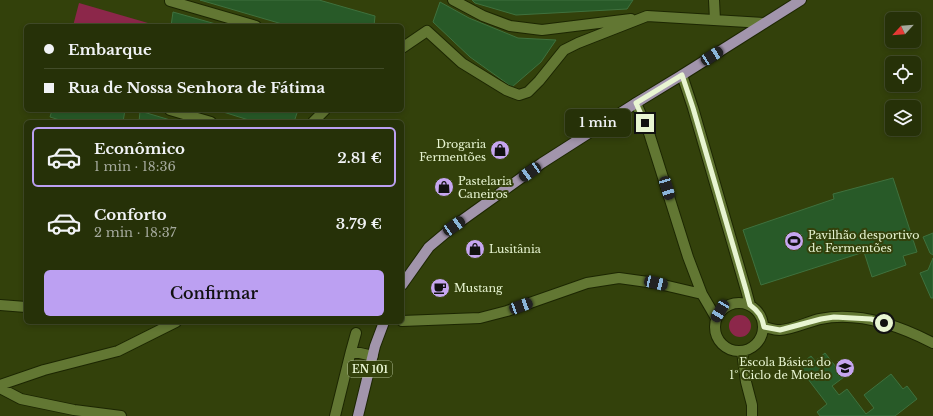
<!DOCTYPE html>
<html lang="pt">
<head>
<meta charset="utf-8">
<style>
  :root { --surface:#263108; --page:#323d16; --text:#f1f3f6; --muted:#a4a99c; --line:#424c29; --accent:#bca0f2 }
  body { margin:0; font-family:"Libre Baskerville",serif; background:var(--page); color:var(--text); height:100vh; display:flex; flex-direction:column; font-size:15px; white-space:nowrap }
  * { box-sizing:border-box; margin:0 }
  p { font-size:13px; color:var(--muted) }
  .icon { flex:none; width:22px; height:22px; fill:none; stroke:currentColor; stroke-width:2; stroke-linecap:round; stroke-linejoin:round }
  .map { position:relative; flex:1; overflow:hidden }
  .side { position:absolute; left:24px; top:120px; width:380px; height:204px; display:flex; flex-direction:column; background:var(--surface); border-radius:6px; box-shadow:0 2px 6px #0003,0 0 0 1px var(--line) }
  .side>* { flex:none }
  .guide { position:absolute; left:24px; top:24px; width:380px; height:88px; border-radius:6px; box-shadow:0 2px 6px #0003,0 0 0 1px var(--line); display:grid; align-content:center; height:88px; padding:0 20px; background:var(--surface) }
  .needle { width:26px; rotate:244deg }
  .tools { position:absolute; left:885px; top:12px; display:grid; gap:8px }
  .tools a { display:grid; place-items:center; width:36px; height:36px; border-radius:6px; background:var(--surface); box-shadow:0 2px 6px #0003,0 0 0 1px var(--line); font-size:20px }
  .end { position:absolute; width:18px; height:18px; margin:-9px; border:5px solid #e8f5d2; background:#111; box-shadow:0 0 0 2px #111 }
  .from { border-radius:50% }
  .bubble { position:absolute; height:28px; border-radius:6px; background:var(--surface); box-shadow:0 2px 6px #0003,0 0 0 1px var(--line); font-size:13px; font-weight:600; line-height:28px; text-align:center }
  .car { position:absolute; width:12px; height:24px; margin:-12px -6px; border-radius:5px; box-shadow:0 0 3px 1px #0007; background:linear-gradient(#222 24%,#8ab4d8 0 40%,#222 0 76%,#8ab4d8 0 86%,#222 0) }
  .guide b { display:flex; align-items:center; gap:14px; height:38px; font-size:15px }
  .guide b+b { border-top:1px solid var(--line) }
  .guide i { width:10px; height:10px; background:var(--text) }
  ul { padding:7px 0 0; list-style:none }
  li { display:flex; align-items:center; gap:12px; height:60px; margin:0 8px 6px; padding:0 12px; border:2px solid transparent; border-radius:6px }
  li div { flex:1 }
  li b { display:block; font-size:15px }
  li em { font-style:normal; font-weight:600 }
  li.active { border-color:var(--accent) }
  li>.icon { width:36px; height:36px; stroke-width:1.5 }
  .primary-button { display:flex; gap:8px; margin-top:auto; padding:8px 20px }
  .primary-button a { flex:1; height:46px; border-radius:6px; background:var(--accent); color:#111; font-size:16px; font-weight:600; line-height:46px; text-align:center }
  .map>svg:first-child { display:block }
  .green { fill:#8c274a }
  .building { fill:#285a28; stroke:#3f713e }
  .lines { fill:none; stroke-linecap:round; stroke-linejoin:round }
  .minor-casing { stroke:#1c2602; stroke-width:12 }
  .major-casing { stroke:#1c2602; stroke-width:12 }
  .minor { stroke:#627733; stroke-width:10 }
  .major { stroke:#a295ac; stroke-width:10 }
  .route { stroke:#e8f5d2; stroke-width:5 }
  .labels { text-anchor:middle; stroke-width:4; stroke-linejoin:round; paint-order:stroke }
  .shield { fill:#33410b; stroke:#b2bf96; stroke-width:1 }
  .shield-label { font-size:10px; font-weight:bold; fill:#e8f5d2 }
  .poi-label { font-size:11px; fill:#e8f5d2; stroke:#33410b; text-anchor:start }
</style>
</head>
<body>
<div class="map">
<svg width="933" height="416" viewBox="0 0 933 416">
  <rect width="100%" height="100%" fill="#33410b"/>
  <path class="green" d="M79 3 148 23 147 26H73Z
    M729 326a11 11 0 1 1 22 0a11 11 0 1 1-22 0Z"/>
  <path class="building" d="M200 0H319L375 16 374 26H289Z
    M472 0H633L627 9 516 15 475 3Z
    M440 2 469 18 518 38 556 40 541 62 512 87 470 57 433 22Z
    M173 12 223 26H171Z
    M52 110H125L123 122H66L50 117Z
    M217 110H298L294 122H255Z
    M140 111 177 122H139Z
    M893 178 917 252 903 256 906 265 872 277 864 252 761 285 743 230 834 199 833 194Z
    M933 233V255L930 253 923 237Z
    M933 258V298H931L920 273 928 270Z
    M825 353 844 377 832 386 839 395 847 389 866 414 874 408 864 395 891 374 903 389 907 386 917 399 895 416H820L817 412 827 404 798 366 811 356 815 361Z"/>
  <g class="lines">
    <g class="minor-casing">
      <path id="minor" d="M453 0 483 16 510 26 542 30 631 19
        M714 0 715 20
        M170 1 256 26
        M402 48 427 31 462 63 506 90 519 95 528 92 539 81 564 50 578 43 647 16 764 23
        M682 75 693 108 746 290 750 305
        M636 103 649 133 688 257 702 294 716 318
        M170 110 211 122
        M313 122 325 110
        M715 327a24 24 0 1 1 48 0a24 24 0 1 1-48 0Z
        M0 305 26 307
        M402 321 480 318 507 311 587 283 619 278 655 283 702 294
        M764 327C769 328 774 330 779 330 788 331 810 321 820 319 858 311 900 326 933 343
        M351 351 356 333
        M742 351 746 382 752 405V416
        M0 385 44 370 118 351 176 322
        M0 388 21 399 74 410 121 416
        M335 416 351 351 373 356"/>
    </g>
    <g class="major-casing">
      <path id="major" d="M402 285 429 247 454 226 542 163 636 103 682 75 801 0
        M358 416 375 346 384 322"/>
    </g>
    <use href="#minor" class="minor"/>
    <use href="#major" class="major"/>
  </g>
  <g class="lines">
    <path class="route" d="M645 123 636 103 682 75 693 108 746 290 750 305C758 311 762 316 764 327L780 330 821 319 834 317 871 319 884 323"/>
  </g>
  <defs>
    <g id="shop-disc" transform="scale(1)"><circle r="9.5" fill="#c6a6f0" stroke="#33410b"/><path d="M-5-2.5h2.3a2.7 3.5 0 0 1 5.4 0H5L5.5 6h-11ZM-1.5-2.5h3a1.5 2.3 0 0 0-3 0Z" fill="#111"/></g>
    <g id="stadium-disc" transform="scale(1)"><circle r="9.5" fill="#c6a6f0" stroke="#33410b"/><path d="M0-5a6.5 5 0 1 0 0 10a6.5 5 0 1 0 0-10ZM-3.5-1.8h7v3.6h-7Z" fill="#111"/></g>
    <g id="cafe-disc" transform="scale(1)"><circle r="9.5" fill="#c6a6f0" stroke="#33410b"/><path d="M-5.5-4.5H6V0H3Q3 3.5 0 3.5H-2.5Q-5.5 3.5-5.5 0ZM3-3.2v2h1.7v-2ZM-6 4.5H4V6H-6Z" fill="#111"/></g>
    <g id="school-disc" transform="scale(1)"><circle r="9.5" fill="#c6a6f0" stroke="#33410b"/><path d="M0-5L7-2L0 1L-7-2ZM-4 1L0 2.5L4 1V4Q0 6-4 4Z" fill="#111"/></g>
  </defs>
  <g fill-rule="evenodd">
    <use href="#shop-disc" x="500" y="150"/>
    <use href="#shop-disc" x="444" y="187"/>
    <use href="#stadium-disc" x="794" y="241"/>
    <use href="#shop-disc" x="475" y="249"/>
    <use href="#cafe-disc" x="440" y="288"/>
    <use href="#school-disc" x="845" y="368"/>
  </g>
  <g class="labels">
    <rect class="shield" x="348" y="361" width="44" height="16" rx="3"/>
    <g class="shield-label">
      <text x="370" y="373">EN 101</text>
    </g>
    <g class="poi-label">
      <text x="486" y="148" text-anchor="end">Drogaria<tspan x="486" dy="13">Fermentões</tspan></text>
      <text x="458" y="185">Pastelaria<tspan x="458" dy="13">Caneiros</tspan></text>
      <text x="808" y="239">Pavilhão desportivo<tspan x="808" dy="13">de Fermentões</tspan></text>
      <text x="489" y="253">Lusitânia</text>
      <text x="454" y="292">Mustang</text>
      <text x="831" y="366" text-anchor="end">Escola Básica do<tspan x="831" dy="13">1º Ciclo de Motelo</tspan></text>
    </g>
  </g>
</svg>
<div class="tools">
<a><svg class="needle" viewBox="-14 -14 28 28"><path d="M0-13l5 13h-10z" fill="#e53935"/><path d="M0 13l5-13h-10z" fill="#a4a99c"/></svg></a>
<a><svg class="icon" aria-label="locate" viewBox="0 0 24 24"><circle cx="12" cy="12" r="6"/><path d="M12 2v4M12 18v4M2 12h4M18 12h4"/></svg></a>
<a><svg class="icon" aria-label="layers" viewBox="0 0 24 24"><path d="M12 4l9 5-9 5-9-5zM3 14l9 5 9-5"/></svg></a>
</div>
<i class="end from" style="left:884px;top:323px"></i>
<i class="end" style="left:645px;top:123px"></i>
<div class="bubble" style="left:565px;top:109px;width:66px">1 min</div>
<i class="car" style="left:712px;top:56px;rotate:57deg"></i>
<i class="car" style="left:530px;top:172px;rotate:235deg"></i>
<i class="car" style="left:667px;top:188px;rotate:163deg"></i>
<i class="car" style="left:454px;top:226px;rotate:55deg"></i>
<i class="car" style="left:656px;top:283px;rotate:103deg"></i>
<i class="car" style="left:521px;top:306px;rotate:70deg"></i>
<i class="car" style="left:720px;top:311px;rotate:211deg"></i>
<div class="guide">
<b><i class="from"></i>Embarque</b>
<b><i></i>Rua de Nossa Senhora de Fátima</b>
</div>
<section class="side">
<ul>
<li class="active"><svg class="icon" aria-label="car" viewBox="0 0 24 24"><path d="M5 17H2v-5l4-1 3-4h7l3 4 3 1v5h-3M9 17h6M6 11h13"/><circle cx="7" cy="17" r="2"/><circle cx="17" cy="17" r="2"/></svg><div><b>Econômico</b><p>1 min · 18:36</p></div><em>2.81 €</em></li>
<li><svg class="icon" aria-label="car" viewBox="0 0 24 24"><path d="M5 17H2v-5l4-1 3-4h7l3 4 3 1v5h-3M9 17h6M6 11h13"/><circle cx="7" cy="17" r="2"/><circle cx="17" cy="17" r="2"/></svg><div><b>Conforto</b><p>2 min · 18:37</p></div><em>3.79 €</em></li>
</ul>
<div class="primary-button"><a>Confirmar</a></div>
</section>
</div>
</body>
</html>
